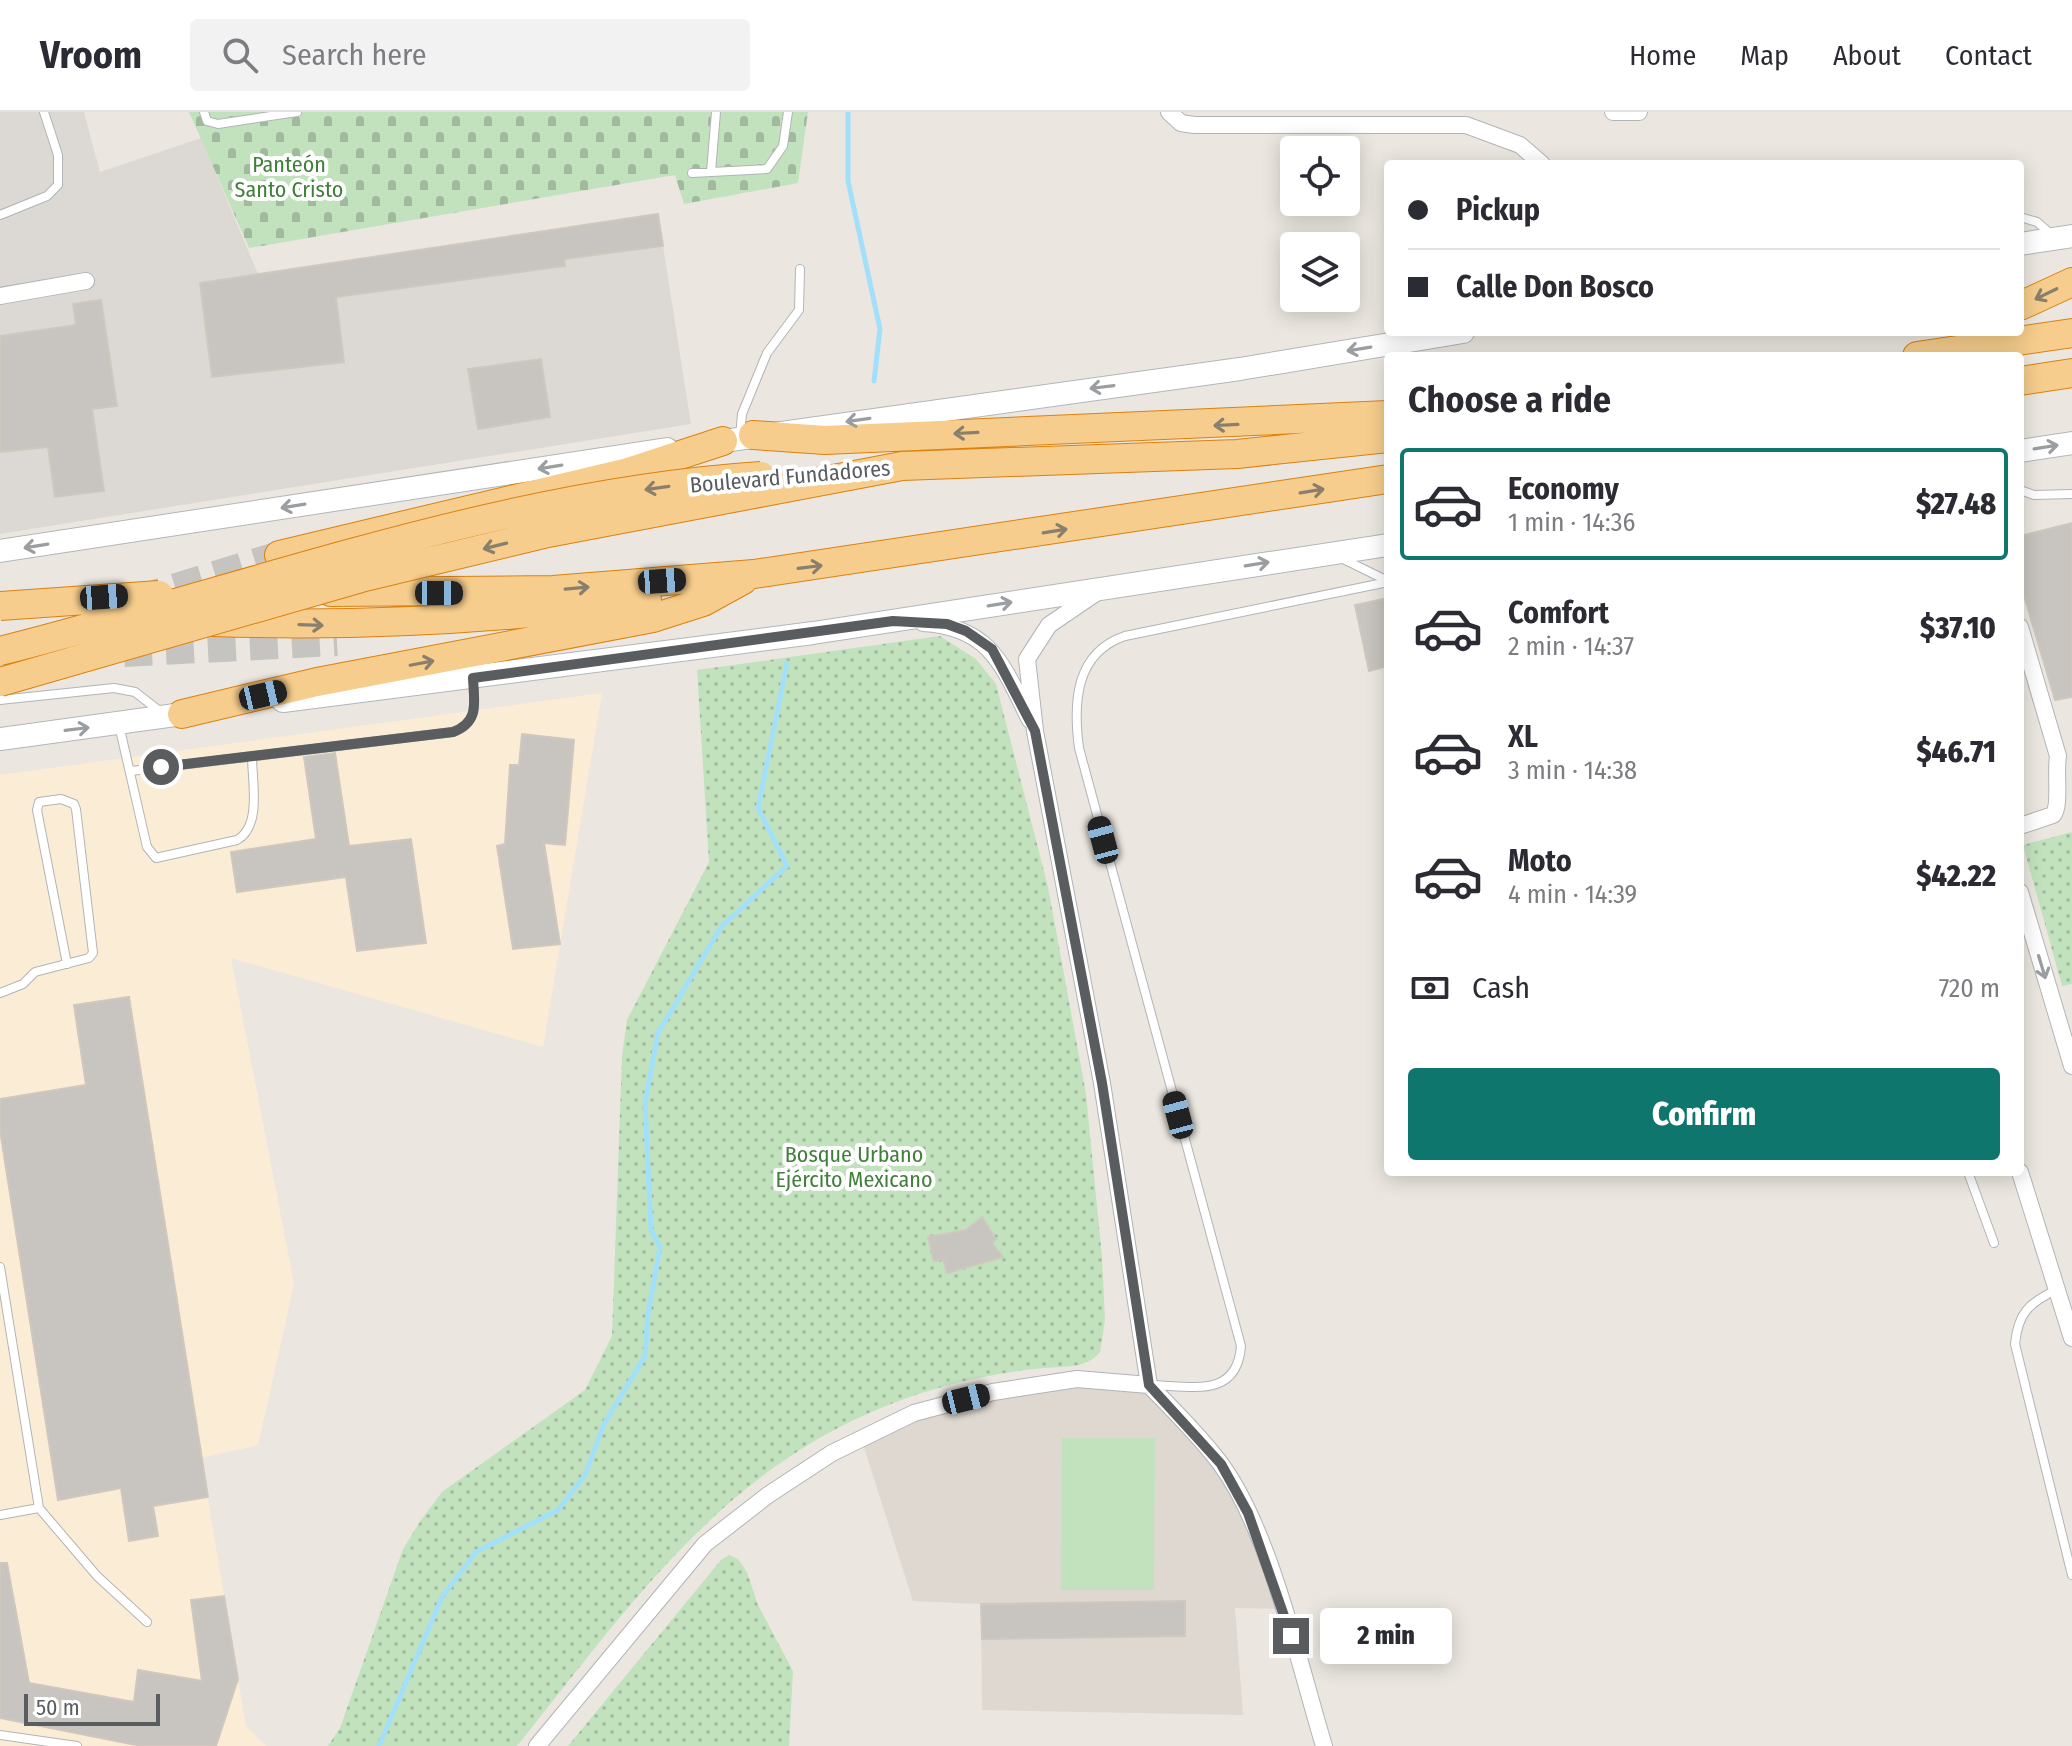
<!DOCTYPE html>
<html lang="en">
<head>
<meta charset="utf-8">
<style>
  :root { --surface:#fff; --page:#f2f2f3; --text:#2b2b33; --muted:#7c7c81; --line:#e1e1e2; --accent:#0f766e }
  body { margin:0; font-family:"Fira Sans Condensed",sans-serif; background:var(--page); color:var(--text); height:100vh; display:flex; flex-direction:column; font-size:30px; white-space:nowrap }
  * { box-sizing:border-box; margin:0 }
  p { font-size:26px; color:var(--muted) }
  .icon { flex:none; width:44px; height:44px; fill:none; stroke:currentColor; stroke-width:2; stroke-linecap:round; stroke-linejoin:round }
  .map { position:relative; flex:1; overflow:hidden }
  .sheet { position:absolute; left:1384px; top:240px; width:640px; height:824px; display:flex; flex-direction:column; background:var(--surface); border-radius:8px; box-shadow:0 4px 20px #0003 }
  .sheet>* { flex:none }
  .banner { position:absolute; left:1384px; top:48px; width:640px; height:176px; border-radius:8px; box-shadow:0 4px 20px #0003; display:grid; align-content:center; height:176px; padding:0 24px; background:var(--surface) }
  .tools { position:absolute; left:1280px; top:24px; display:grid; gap:16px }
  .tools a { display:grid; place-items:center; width:80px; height:80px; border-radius:8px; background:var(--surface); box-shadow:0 4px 20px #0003; font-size:40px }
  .scale { position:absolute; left:24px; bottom:20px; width:136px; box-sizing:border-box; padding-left:8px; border:4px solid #595d60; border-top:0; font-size:22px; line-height:28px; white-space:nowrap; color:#595d60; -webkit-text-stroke:6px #fff; paint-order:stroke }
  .end { position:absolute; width:36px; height:36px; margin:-18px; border:10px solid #595d60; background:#fff; box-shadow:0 0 0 4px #fff }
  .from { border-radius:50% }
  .bubble { position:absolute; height:56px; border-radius:8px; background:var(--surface); box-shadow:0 4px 20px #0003; font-size:26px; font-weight:800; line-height:56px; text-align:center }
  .car { position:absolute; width:24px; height:48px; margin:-24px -12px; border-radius:10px; box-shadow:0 0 6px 2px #0007; background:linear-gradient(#222 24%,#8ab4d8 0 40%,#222 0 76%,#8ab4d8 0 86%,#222 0) }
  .banner b { display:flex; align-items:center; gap:28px; height:76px; font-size:30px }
  .banner b+b { border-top:2px solid var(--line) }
  .banner i { width:20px; height:20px; background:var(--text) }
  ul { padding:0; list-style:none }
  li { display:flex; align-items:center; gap:24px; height:112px; margin:0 16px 12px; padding:0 8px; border:4px solid transparent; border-radius:8px }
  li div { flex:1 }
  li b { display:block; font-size:30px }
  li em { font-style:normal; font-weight:800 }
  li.on { border-color:var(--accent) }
  li>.icon { width:72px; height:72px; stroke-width:1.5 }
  h2 { padding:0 24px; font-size:36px; line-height:96px }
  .pay { display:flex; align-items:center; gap:20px; height:88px; padding:0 24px; font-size:30px }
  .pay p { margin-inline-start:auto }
  .action { display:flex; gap:16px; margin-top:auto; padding:16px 24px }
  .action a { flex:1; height:92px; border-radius:8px; background:var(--accent); color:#fff; font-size:32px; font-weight:800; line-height:92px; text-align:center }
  header { display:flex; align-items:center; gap:48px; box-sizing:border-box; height:112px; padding:0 40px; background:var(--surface); border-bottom:2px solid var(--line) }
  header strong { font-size:38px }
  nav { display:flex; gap:44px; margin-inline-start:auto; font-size:28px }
  .search { width:560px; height:72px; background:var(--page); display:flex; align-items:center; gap:20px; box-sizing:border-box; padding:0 28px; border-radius:8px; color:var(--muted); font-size:30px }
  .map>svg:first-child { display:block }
  .commercial { fill:#fbedd5 }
  .industrial { fill:#dcd9d4 }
  .education { fill:#ded8d1 }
  .grass { fill:url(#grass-dots) }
  .cemetery { fill:url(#cemetery-stones) }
  .pitch { fill:#c2e2bd }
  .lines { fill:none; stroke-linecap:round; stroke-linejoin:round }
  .stream { stroke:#a2dff9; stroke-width:5 }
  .building { fill:#c8c4bf; stroke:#cfc8bf; stroke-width:2 }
  .motorway-tunnel { stroke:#c6c4c0; stroke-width:28; stroke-dasharray:28 14; stroke-linecap:butt }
  .service-casing { stroke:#b1b4b7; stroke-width:10 }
  .minor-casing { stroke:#b1b4b7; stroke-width:18 }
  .secondary-casing { stroke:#b2b6ba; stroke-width:24 }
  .motorway-casing { stroke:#dd800e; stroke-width:30 }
  .service { stroke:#fff; stroke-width:8 }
  .minor { stroke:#fff; stroke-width:16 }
  .secondary { stroke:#fff; stroke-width:22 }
  .motorway { stroke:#f6cd8c; stroke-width:28 }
  .motorway-bridge-casing { stroke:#dd800e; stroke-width:30; stroke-linecap:butt }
  .motorway-bridge { stroke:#f6cd8c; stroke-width:28 }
  .oneway { stroke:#887f6d }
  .oneway2 { stroke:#9b9ea0 }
  .route { stroke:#595d60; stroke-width:10 }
  .labels { text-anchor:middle; stroke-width:8; stroke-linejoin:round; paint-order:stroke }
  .park-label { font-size:22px; fill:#3f7f39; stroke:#fff }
  .street-label { font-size:22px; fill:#595d60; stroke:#fff }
</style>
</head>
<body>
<header>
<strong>Vroom</strong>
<div class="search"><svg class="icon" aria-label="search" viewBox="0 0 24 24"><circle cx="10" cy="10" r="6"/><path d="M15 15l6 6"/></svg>Search here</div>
<nav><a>Home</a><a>Map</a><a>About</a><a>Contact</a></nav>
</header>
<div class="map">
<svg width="2072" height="1634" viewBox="0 0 2072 1634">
  <defs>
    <pattern id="grass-dots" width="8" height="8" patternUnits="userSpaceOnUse" patternTransform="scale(2)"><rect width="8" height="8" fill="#c2e2bd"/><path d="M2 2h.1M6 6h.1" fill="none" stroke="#a1ba9d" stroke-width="1.8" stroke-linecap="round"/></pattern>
    <pattern id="cemetery-stones" width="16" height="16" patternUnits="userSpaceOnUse" patternTransform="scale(2)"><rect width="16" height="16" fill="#c2e2bd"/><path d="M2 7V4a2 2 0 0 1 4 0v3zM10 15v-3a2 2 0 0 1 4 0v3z" fill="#a1ba9d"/></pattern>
  </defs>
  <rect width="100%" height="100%" fill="#ebe7e0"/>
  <path class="commercial" d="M602 581 543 935 231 846 294 1172 258 1333 201 1346 246 1614 266 1634H0V663Z"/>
  <path class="industrial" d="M0 0H84L100 60 201 26 258 162 658 102 691 312 0 422Z"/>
  <path class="education" d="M1044 1271 1149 1273 1221 1352 1283 1497 1235 1496 1243 1603 982 1598 981 1492 913 1489 861 1326 914 1301Z"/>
  <path class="grass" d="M940 524 976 547 996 572 1048 775 1086 982 1102 1145 1105 1208 1100 1240C1087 1257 1064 1254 1044 1256 986 1261 923 1277 869 1301 711 1371 622 1504 517 1634H328L340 1616 403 1437 421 1408 442 1380 585 1278 612 1224 622 944 627 908 709 750 697 558Z
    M2072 720V872L2062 874 2023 733Z
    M729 1443 738 1447 747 1460 758 1493 793 1559 789 1634H568L721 1448Z"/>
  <path class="cemetery" d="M189 0H808L798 71 684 92 675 63 249 136Z"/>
  <path class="pitch" d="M1062 1326H1155L1154 1478H1061Z"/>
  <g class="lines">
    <path class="stream" d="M848 0V69L880 217 874 269
      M379 1634 442 1485 476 1440 558 1398 585 1363 604 1312 645 1244 648 1202 660 1135 651 1118 645 991 658 921 721 815 787 754 758 696 787 551"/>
  </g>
  <path class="building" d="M658 102 663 134 564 147 565 154 336 185 344 250 212 265 200 171Z
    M101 188 117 294 92 297 104 379 55 385 48 335 0 340V224L76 213 73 192Z
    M541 247 550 305 478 317 468 257Z
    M2072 411V585L2055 588 2020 470V424Z
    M1388 486V554L1369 559 1355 493Z
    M522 622 574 628 565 733 544 731 560 832 513 837 497 734 505 732 510 653H519Z
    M335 641 349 734 411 727 426 831 357 839 346 765 237 780 231 740 316 727 304 645Z
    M129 885 208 1385 153 1394 158 1424 129 1429 121 1376 58 1388 0 1018V987L86 973 74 893Z
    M982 1105 996 1127 992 1131 1003 1145 947 1161 943 1147 934 1149 928 1125 966 1118Z
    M0 1451H7L29 1571 134 1590 138 1558 202 1569 191 1488 224 1484 238 1567 216 1634H141L0 1606Z
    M1185 1489V1524L982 1527 981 1492Z"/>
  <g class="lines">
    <path class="motorway-tunnel" d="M135 488 279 443
      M124 541 337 530
      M0 555 47 548"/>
    <g class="service-casing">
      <path id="service" d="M204 0 207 9 218 12 297 0
        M711 60 716 0
        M692 61 767 57 783 34 788 0
        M0 103 47 84 58 73V43L44 0
        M2020 105 2037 110 2052 123
        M740 325 742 302 767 241 799 198 800 157
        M2020 378 2034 383 2072 382
        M1341 446 1388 469
        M0 588 114 576 135 580 162 601
        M119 613 147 735 156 746 237 728C262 714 252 670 252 644
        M131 659 453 620C480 610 474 590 473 566
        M0 881 23 872 35 860 89 846 93 841 76 697 74 692 61 687 39 690 37 698 67 852
        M1968 1060 1994 1131
        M0 1155 39 1396 97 1464 147 1510
        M2056 1178C2029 1191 2018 1201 2015 1232L2072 1463
        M1151 1273C1191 1274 1237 1287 1241 1234L1079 636C1073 591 1075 541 1125 524L1388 470
        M0 1403 39 1396
        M0 1623 77 1634"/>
    </g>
    <g class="minor-casing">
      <path id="minor" d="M1169 0 1181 11 1194 13H1466L1520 33 1542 52
        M1613 0H1639
        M0 184 86 169
        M1096 481 1049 513 1027 547 1035 619 1102 971 1149 1273
        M923 511C991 515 1003 554 1030 608
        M2020 515 2058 644C2055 660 2061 694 2053 703L2020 714
        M2020 780 2072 954
        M2020 1060 2072 1226
        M1149 1273C1173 1298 1199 1323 1220 1351 1270 1418 1299 1552 1324 1634
        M537 1634 705 1432 768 1383 832 1341 914 1301 993 1280 1077 1267 1149 1273"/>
    </g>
    <g class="secondary-casing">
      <path id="secondary" d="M2020 132 2072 124
        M709 331 1240 257 1463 220
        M2020 339 2072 331
        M0 439 667 337
        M283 589 813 521 1388 433
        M0 627 197 600"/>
    </g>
    <g class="motorway-casing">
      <path id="motorway" d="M2020 194 2072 170
        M1917 244 2072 221
        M2020 269 2072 261
        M753 323 825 328 1388 303
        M902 354 1237 342 1388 326
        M279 443 628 360 723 329
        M331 480 553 478 754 462 1388 367
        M214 510C359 515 503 507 647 488
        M182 602 317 570 653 506 703 490 743 468"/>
    </g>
    <use href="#service" class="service"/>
    <use href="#minor" class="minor"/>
    <use href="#secondary" class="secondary"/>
    <use href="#motorway" class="motorway"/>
    <g class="motorway-bridge-casing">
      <path id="motorway-bridge" d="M0 494 159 483
        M0 539C251 476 500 381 761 364
        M0 570 361 466 548 421 902 354"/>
    </g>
    <use href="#motorway-bridge" class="motorway-bridge"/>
  </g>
  <defs><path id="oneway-shaft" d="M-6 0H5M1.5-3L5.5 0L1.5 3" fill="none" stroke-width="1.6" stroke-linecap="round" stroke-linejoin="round" transform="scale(2)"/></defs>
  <g class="oneway">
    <use href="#oneway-shaft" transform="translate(2046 182) rotate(154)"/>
    <use href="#oneway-shaft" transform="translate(1226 313) rotate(177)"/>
    <use href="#oneway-shaft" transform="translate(966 321) rotate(177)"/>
    <use href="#oneway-shaft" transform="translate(657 376) rotate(172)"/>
    <use href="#oneway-shaft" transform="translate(1312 379) rotate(-9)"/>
    <use href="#oneway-shaft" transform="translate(1055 419) rotate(-9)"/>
    <use href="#oneway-shaft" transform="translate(495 434) rotate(166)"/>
    <use href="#oneway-shaft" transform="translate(810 455) rotate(-7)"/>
    <use href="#oneway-shaft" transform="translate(577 476) rotate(-5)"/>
    <use href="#oneway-shaft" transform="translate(311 513) rotate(2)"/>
    <use href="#oneway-shaft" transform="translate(422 551) rotate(-11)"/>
  </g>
  <g class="oneway2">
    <use href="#oneway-shaft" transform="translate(1359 237) rotate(171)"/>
    <use href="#oneway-shaft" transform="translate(1102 275) rotate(173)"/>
    <use href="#oneway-shaft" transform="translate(858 308) rotate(172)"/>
    <use href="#oneway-shaft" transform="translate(2046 335) rotate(-9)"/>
    <use href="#oneway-shaft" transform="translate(550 355) rotate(171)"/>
    <use href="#oneway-shaft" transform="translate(293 394) rotate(171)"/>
    <use href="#oneway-shaft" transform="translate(36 434) rotate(171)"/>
    <use href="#oneway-shaft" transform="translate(1257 452) rotate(-9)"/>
    <use href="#oneway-shaft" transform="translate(1000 492) rotate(-9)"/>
    <use href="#oneway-shaft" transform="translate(77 617) rotate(-7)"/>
    <use href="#oneway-shaft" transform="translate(2042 855) rotate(73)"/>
  </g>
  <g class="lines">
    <path class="route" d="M161 655 453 620C480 610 474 590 473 566L893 509 947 512 966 519 992 537 1035 619 1102 971 1149 1273 1221 1352 1248 1401 1291 1524"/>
  </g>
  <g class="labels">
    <g class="park-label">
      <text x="289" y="60">Panteón<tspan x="289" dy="25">Santo Cristo</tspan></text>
      <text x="854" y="1050">Bosque Urbano<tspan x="854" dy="25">Ejército Mexicano</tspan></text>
    </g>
    <g class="street-label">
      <text transform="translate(790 364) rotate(-5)" y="8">Boulevard Fundadores</text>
    </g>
  </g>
</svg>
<div class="tools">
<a><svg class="icon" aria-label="locate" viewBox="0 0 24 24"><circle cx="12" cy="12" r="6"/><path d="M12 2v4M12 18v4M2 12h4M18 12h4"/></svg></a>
<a><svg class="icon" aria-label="layers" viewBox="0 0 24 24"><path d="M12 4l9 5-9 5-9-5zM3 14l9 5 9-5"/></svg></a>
</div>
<div class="scale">50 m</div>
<i class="end from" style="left:161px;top:655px"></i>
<i class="end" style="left:1291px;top:1524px"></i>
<div class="bubble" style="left:1320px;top:1496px;width:132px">2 min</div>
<i class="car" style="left:662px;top:469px;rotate:86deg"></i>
<i class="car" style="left:439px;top:481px;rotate:90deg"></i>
<i class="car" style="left:104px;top:485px;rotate:86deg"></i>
<i class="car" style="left:263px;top:583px;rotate:77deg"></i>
<i class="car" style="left:1103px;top:728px;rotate:345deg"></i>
<i class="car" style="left:1178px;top:1003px;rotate:345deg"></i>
<i class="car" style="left:966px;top:1287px;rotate:76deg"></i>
<div class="banner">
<b><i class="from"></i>Pickup</b>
<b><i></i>Calle Don Bosco</b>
</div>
<section class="sheet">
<h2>Choose a ride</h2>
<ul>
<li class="on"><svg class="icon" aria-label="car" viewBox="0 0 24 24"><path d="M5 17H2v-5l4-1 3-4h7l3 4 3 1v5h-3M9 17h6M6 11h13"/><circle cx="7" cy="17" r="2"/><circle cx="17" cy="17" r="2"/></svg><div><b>Economy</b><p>1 min · 14:36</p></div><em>$27.48</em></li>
<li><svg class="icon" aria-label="car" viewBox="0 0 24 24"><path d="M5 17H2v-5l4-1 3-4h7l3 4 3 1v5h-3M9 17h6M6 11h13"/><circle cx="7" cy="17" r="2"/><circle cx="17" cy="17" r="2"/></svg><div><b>Comfort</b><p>2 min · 14:37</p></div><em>$37.10</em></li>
<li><svg class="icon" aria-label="car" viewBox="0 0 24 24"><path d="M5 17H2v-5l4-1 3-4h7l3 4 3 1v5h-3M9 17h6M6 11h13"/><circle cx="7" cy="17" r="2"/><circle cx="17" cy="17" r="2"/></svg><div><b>XL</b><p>3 min · 14:38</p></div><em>$46.71</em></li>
<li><svg class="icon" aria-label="car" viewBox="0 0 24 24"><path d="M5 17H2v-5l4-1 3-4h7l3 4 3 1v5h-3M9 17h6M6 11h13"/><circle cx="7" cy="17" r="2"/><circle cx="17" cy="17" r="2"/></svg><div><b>Moto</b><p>4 min · 14:39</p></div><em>$42.22</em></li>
</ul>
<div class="pay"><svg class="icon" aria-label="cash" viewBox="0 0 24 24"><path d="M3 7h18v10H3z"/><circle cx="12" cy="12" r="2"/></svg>Cash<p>720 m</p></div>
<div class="action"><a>Confirm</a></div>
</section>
</div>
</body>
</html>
